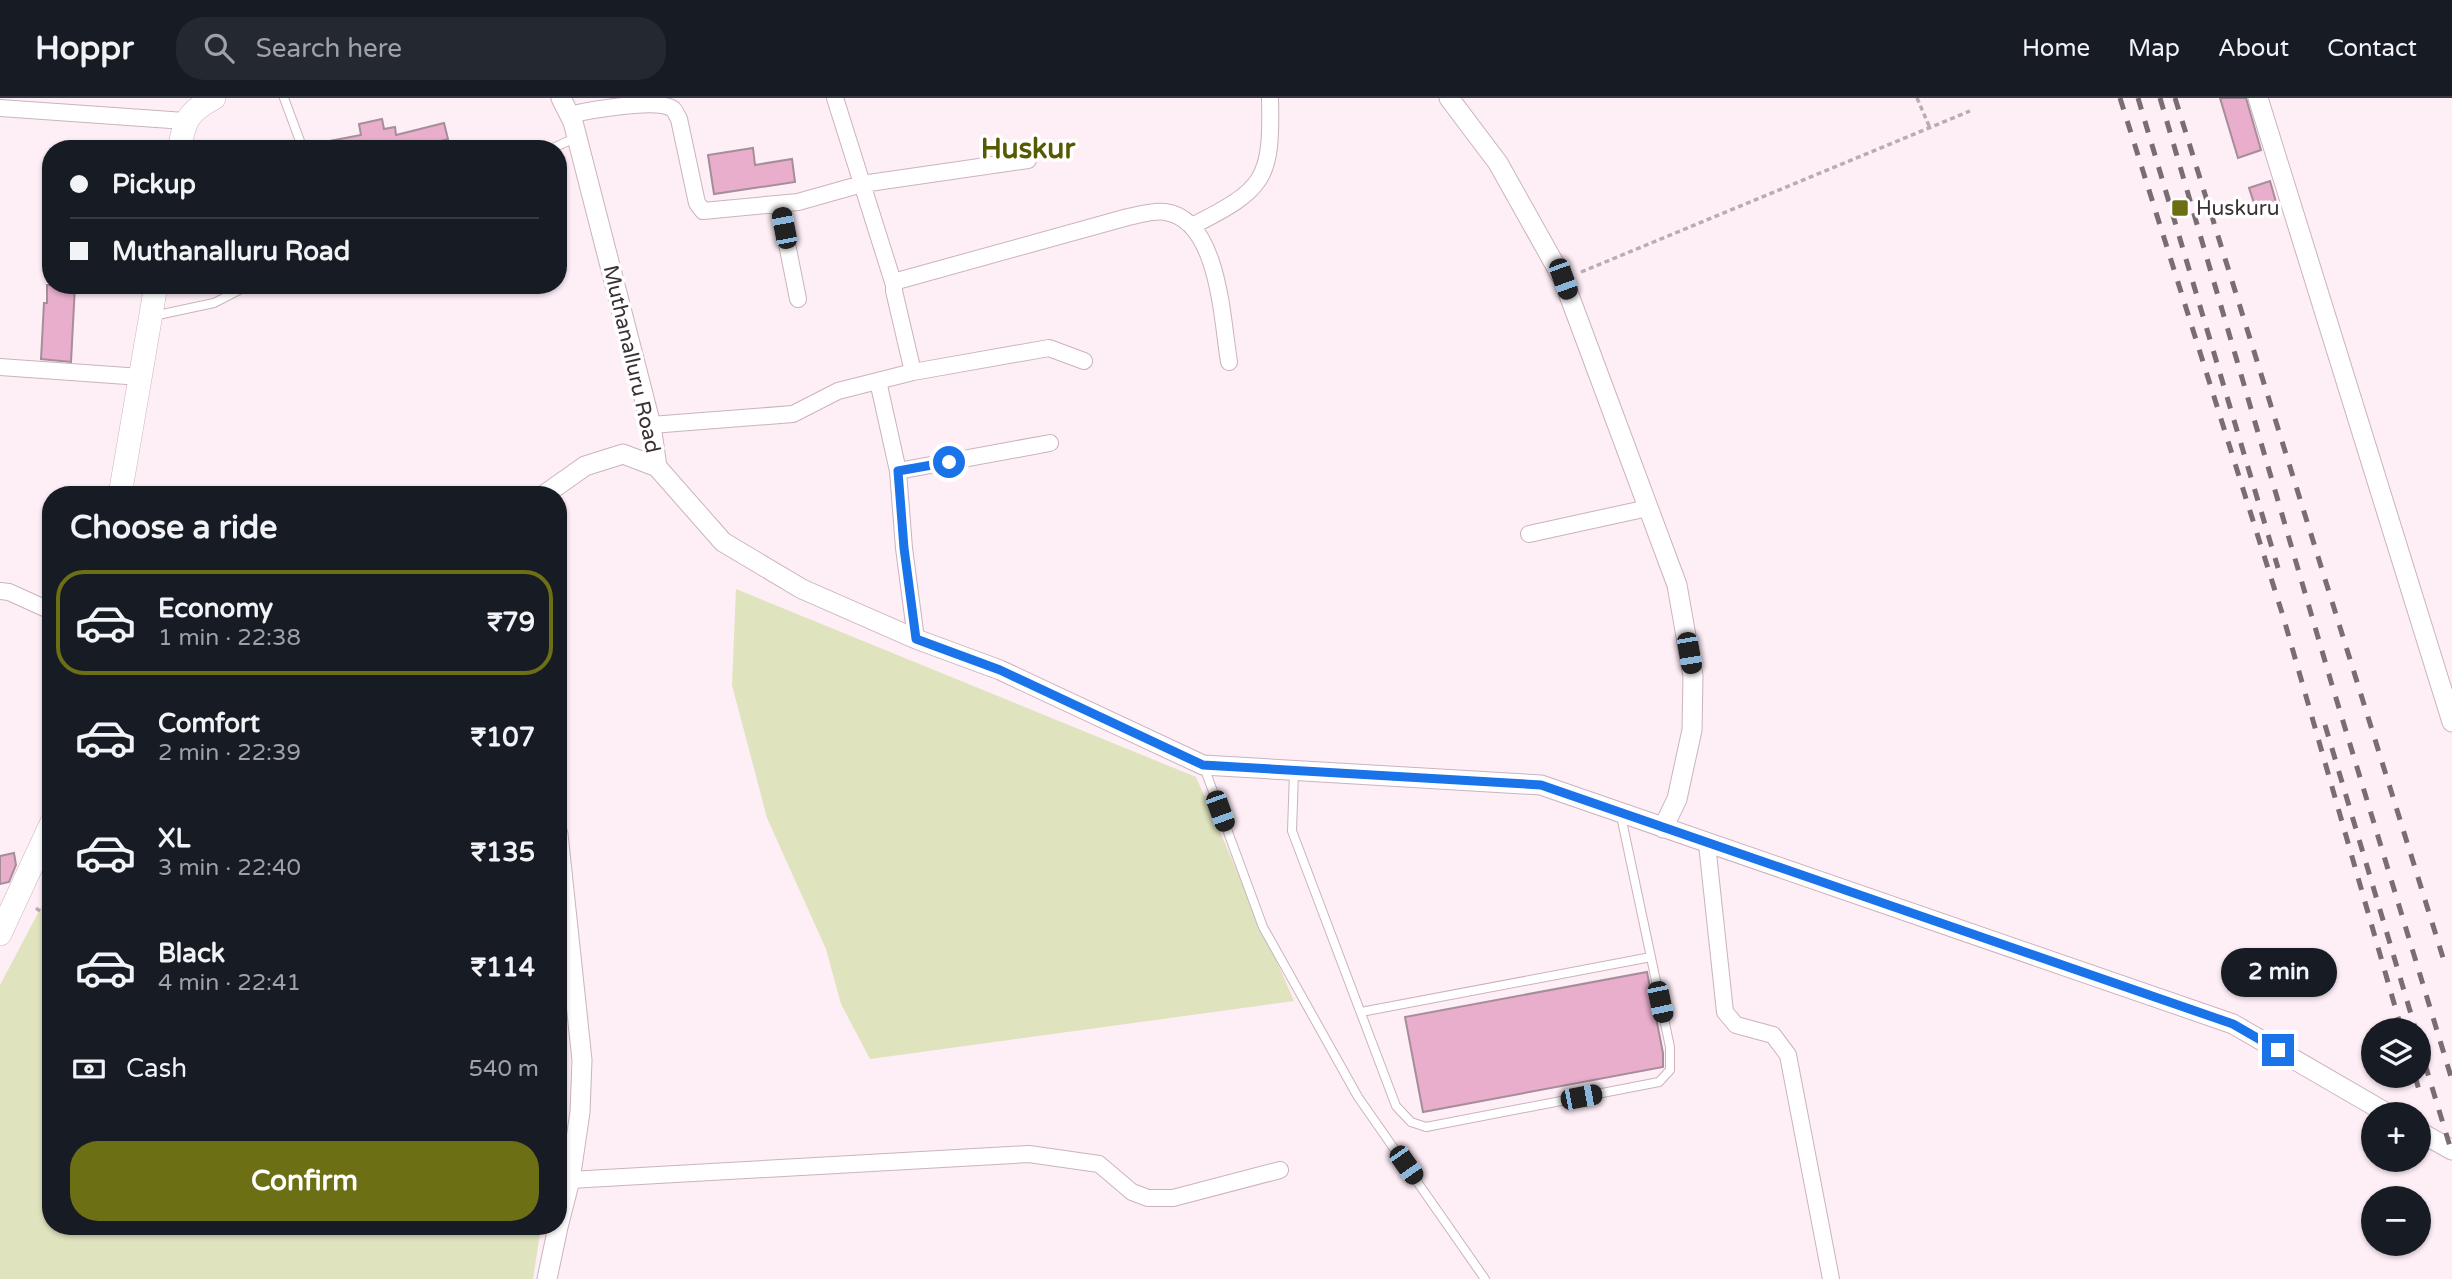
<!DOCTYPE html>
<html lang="en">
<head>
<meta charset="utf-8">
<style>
  :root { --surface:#171b24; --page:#242831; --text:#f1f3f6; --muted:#9ea1a6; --line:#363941; --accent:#6c6f14 }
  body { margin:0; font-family:"Varela Round",sans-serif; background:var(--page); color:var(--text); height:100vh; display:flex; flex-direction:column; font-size:26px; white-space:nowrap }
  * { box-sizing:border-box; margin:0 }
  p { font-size:23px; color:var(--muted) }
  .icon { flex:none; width:38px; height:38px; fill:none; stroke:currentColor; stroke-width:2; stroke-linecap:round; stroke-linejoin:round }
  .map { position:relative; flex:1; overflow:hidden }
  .sheet { position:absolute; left:42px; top:388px; width:525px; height:749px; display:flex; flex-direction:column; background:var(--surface); border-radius:28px; box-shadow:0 2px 5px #0004 }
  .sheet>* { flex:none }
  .top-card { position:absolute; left:42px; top:42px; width:525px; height:154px; border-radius:28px; box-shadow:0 2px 5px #0004; display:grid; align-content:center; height:154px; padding:0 28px; background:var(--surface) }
  .controls { position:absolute; left:2361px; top:920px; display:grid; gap:14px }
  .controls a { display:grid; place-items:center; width:70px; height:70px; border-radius:50%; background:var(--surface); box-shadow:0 2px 5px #0004; font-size:35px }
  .end { position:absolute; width:32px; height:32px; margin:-16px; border:9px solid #1a73e8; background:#fff; box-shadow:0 0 0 4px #fff }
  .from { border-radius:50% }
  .bubble { position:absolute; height:49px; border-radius:24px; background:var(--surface); box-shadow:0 2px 5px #0004; font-size:23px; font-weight:800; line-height:49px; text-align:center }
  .car { position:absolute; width:21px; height:42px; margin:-21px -10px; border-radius:9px; box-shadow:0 0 5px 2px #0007; background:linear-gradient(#222 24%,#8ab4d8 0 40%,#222 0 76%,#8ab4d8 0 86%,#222 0) }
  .top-card b { display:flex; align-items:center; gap:24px; height:66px; font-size:26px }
  .top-card b+b { border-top:2px solid var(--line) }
  .top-card i { width:18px; height:18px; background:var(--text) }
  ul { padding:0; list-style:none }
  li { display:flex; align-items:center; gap:21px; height:105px; margin:0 14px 10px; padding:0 14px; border:4px solid transparent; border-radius:28px }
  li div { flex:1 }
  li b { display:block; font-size:26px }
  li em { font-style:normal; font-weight:800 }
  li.selected { border-color:var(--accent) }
  li>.icon { width:63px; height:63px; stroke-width:1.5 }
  h2 { padding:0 28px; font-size:32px; line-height:84px }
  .pay { display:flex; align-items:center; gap:18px; height:77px; padding:0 28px; font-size:26px }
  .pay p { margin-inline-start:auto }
  .cta { display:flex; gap:14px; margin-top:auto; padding:14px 28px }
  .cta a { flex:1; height:80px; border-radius:28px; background:var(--accent); color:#fff; font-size:28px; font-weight:800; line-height:80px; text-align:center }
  header { display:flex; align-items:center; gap:42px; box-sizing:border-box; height:98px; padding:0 35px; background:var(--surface); border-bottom:2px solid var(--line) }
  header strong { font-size:33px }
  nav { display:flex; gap:38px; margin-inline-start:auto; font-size:24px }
  .search { width:490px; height:63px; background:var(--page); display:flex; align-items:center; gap:18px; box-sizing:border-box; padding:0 24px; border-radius:28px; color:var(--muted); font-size:26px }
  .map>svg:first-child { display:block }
  .green { fill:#dfe3be }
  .building { fill:#e8aecb; stroke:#a58e99; stroke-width:2 }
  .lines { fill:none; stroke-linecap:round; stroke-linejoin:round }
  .service-casing { stroke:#cbb3be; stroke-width:10 }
  .minor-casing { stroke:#cbb3be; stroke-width:18 }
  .tertiary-casing { stroke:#cbb3be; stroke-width:21 }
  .secondary-casing { stroke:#cbb3be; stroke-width:24 }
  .path { stroke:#baacb3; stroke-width:3.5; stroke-dasharray:5 3.5; stroke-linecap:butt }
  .service { stroke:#fff; stroke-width:8 }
  .minor { stroke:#fff; stroke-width:16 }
  .tertiary { stroke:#fff; stroke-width:19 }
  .secondary { stroke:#fff; stroke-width:23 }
  .rail { stroke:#796d73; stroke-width:5; stroke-dasharray:12 12; stroke-linecap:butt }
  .route { stroke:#1a73e8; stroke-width:9 }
  .poi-dot { fill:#6c6f14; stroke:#fff; stroke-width:2.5 }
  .labels { text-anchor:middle; stroke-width:7; stroke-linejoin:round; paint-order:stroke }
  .poi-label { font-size:21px; fill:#3a3035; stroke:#fff; text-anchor:start }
  .street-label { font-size:21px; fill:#3a3035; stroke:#fff }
  .district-label { font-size:28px; font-weight:bold; fill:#575a00; stroke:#fff }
</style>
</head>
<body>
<header>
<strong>Hoppr</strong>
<div class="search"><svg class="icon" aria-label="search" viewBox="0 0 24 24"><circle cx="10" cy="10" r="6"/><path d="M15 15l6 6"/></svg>Search here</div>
<nav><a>Home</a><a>Map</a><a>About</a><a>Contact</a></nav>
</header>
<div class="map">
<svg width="2452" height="1181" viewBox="0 0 2452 1181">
  <rect width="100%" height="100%" fill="#feeef6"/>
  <path class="green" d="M736 491 1196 679 1294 903 870 961 841 906 826 851 767 720 732 587Z
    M51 796V1129H541L533 1181H0V887L47 798Z"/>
  <path class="building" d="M2220 0H2246L2261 52 2238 60Z
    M382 21 384 31 395 29 396 37 444 25 448 41 413 51H330L329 43 361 37 359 26Z
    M753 50 755 67 792 61 795 84 714 96 708 57Z
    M2270 83 2278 111 2258 117 2249 90Z
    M47 187H75L71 264 41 261 44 205H47Z
    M14 755 16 767 9 784 0 786V758Z
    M1647 874 1663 955V969L1423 1014 1405 919Z"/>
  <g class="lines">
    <g class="service-casing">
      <path id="service" d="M284 0 303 51
        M551 51 577 39
        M153 218 214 205 249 187
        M1204 669 1263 829 1358 999 1485 1181
        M1294 674 1292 733 1396 1008 1411 1024 1426 1029 1659 984 1670 972V949L1621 718
        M1361 914 1651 859"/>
    </g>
    <g class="minor-casing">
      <path id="minor" d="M835 0 894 187
        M0 10 185 23
        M569 17C590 12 657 0 673 11 676 14 677 18 679 21L697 105 703 113 798 104 862 86 1028 62
        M779 106 798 201
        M1192 128C1265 91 1272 82 1270 0
        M0 269 141 279
        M913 274 894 193V187L897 183 1128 119C1139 117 1154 112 1165 114 1219 121 1222 222 1229 264
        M878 283 898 373 904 450 916 541
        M651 327 793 316 838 293 913 274 1049 250 1084 263
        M898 373 1050 345
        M1529 436 1648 410
        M0 493 9 494 51 513
        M1707 746 1725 914 1736 927 1773 937 1788 957 1831 1181
        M570 1082 1029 1056 1099 1066 1132 1094 1148 1100H1173L1280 1072"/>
    </g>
    <g class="tertiary-casing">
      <path id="tertiary" d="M561 0 573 24 651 327 657 369 723 444 802 491 916 541 1000 572 1203 667 1541 687 2233 926 2390 1017
        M1449 0 1498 65 1563 181 1677 487 1693 578 1692 632 1677 701 1663 730
        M2258 0 2452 624
        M544 397 585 368 623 356 657 369
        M558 736 582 962 580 1014 570 1082 558 1129
        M2418 1033 2452 1052
        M547 1181 558 1129"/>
    </g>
    <g class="secondary-casing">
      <path id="secondary" d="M179 51C185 23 187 14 214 0
        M120 397 156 187
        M0 836 51 726"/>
    </g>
    <path class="path" d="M1917 0 1930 30
      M1581 174 1970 13
      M36 810 51 822"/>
    <use href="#service" class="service"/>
    <use href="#minor" class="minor"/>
    <use href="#tertiary" class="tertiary"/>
    <use href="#secondary" class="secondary"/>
    <path class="rail" d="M2120 0 2283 518 2402 933
      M2138 0 2278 470
      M2160 0 2332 587 2452 982
      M2175 0 2445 866
      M2325 627 2416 933
      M2418 943 2452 1055
      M2415 978 2421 999"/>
  </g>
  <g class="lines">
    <path class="route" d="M949 364 898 373 904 450 916 541 1000 572 1203 667 1541 687 2233 926 2278 952"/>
  </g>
  <rect class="poi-dot" x="2171" y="101" width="18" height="18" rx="3.5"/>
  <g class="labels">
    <g class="poi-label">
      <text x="2196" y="117">Huskuru</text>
    </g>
    <g class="street-label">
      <text transform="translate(632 261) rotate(77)" y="7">Muthanalluru Road</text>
    </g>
    <g class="district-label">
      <text x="1028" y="60">Huskur</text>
    </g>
  </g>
</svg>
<div class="controls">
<a><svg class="icon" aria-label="layers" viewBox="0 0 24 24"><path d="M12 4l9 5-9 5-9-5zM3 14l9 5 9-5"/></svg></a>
<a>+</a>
<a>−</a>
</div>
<i class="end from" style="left:949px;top:364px"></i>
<i class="end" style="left:2278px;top:952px"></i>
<div class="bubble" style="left:2221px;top:850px;width:116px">2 min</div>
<i class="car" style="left:784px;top:130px;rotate:349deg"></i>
<i class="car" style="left:1563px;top:181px;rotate:160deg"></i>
<i class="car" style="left:1689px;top:555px;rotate:170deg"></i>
<i class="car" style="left:1220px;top:713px;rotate:160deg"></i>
<i class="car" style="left:1660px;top:904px;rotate:168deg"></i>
<i class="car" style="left:1581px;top:999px;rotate:79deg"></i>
<i class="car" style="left:1406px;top:1067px;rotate:145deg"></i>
<div class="top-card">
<b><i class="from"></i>Pickup</b>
<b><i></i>Muthanalluru Road</b>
</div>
<section class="sheet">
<h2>Choose a ride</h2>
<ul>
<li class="selected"><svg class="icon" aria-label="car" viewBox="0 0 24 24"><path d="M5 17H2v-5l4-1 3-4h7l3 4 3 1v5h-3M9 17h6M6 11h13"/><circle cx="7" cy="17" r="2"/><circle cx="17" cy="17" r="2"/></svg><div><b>Economy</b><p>1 min · 22:38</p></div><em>₹79</em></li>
<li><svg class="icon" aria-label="car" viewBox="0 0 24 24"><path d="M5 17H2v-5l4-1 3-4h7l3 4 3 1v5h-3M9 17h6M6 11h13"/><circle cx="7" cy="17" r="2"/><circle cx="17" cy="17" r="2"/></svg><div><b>Comfort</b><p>2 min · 22:39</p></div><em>₹107</em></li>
<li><svg class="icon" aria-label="car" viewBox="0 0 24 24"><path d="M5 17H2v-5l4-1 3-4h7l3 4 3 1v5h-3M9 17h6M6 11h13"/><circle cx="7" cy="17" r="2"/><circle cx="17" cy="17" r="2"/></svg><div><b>XL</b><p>3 min · 22:40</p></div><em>₹135</em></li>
<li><svg class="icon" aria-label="car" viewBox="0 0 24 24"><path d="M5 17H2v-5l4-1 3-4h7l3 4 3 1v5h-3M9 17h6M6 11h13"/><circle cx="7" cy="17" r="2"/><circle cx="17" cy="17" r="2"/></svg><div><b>Black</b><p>4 min · 22:41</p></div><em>₹114</em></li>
</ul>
<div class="pay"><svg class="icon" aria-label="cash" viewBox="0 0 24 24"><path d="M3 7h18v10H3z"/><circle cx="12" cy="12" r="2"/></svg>Cash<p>540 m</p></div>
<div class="cta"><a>Confirm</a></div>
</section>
</div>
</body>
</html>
